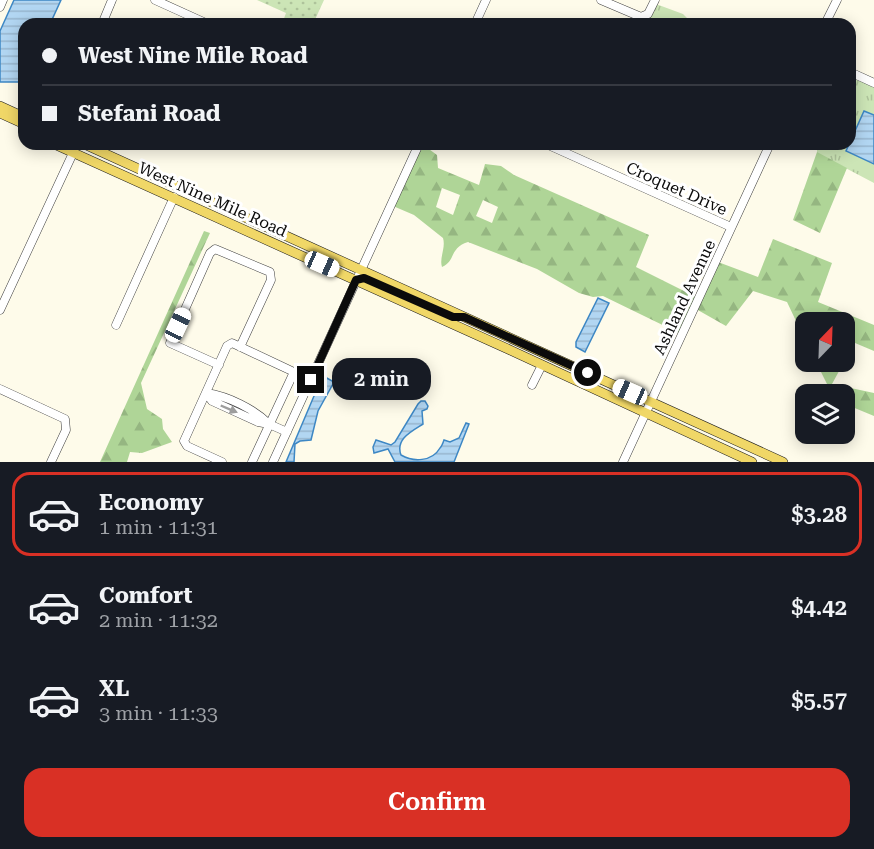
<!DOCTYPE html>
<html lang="en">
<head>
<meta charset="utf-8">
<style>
  :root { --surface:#171b24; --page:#20242c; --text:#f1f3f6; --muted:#9ea1a6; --line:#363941; --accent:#d93025 }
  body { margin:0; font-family:"Roboto Serif",serif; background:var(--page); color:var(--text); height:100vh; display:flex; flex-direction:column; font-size:22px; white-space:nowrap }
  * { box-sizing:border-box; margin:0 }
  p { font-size:20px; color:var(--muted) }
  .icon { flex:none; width:33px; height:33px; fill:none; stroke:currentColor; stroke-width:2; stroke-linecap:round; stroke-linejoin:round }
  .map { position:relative; height:462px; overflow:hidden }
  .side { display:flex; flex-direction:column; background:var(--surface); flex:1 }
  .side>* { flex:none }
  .guide { position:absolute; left:18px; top:18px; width:838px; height:132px; border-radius:18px; box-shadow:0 3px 15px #0003; display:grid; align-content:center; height:132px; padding:0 24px; background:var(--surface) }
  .needle { width:39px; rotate:23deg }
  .controls { position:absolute; left:795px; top:312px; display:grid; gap:12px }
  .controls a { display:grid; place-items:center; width:60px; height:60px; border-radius:12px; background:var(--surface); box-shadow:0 3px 15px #0003; font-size:30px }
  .end { position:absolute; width:27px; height:27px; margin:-14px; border:8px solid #0b0b0b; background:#fff; box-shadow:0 0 0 3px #fff }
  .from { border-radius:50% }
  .bubble { position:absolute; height:42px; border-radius:18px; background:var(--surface); box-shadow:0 3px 15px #0003; font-size:20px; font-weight:600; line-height:42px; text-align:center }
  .car { position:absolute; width:18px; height:36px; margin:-18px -9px; border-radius:8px; box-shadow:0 0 4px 2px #0007; background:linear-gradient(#fff 24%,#345 0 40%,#fff 0 76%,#345 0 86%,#fff 0) }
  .guide b { display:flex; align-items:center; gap:21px; height:57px; font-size:22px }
  .guide b+b { border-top:2px solid var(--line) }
  .guide i { width:15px; height:15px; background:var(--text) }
  ul { padding:10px 0 0; list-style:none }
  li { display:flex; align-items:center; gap:18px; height:84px; margin:0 12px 9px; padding:0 12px; border:3px solid transparent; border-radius:18px }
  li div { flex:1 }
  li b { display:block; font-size:22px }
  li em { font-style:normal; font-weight:600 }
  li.on { border-color:var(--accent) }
  li>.icon { width:54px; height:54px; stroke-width:1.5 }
  .cta { display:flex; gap:12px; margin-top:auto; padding:12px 24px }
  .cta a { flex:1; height:69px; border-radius:18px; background:var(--accent); color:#fff; font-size:24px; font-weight:600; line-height:69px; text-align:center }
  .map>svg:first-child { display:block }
  .grass { fill:url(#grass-tufts) }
  .forest { fill:url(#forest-firs); fill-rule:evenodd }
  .park { fill:url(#park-dots) }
  .water { fill:url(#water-rules); stroke:#3d87c4; stroke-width:1.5 }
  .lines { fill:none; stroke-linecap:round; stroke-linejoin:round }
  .minor-casing { stroke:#3e3e3e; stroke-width:9 }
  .major-casing { stroke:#1c1c1c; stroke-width:10 }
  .minor { stroke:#fff; stroke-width:8 }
  .major { stroke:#f0d767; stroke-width:9 }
  .oneway { fill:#9d9d9d }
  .route { stroke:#0b0b0b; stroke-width:8 }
  .labels { text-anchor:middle; stroke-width:6; stroke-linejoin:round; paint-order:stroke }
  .street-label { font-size:16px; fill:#0b0b0b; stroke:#fff }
</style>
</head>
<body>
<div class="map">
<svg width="874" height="462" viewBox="0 0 874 462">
  <defs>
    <pattern id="grass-tufts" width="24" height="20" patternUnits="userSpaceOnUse" patternTransform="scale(1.5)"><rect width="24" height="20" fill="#cce5b6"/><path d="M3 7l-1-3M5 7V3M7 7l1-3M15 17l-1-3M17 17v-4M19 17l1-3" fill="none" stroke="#aec39b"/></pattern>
    <pattern id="forest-firs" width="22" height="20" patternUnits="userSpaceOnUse" patternTransform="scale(1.5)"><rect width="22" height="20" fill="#afd597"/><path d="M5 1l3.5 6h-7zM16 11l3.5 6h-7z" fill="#95b681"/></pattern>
    <pattern id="park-dots" width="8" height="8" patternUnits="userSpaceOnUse" patternTransform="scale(1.5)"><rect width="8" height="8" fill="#cce5b6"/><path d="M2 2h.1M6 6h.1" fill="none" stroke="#aec39b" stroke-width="1.8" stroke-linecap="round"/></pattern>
    <pattern id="water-rules" width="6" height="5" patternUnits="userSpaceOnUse" patternTransform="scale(1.5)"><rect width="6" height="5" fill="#b2d6f2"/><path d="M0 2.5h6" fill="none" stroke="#98b6ce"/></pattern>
  </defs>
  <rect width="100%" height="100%" fill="#fefbea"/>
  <path class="grass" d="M656 4 683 14 693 24H647Z
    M851 75 874 86V183L817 153V144H850Z"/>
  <path class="forest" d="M422 144 437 155 438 168 479 185 485 164 501 166 514 175 649 235 636 267 696 297 679 333 603 296 593 297 579 293 537 269 468 242C449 248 456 261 442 267 439 258 446 248 443 238L414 215 393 206ZM442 188 460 195 453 215 436 207ZM483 200 498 207 492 223 476 216Z
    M817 152 847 168 820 233 793 220Z
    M204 231 210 233 141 383 147 409 162 419 163 429 172 442 142 453 130 452 127 462H100Z
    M773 239 832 263 818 302 874 325V351L855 343 845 361 844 322H806L805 340 787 302 753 291 726 326 696 309 718 262 758 277Z
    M816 362H844L832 384 874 393V416L845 404 844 394H832Z"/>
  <path class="park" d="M257 0H324L313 24H282L286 13Z"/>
  <path class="water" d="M14 0H61L50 24H24V78L20 82H0V31Z
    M864 111 874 115V164L846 151Z
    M598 298 609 303 585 352 576 347V342Z
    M325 377 334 382 318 411 311 440 300 441 295 444 294 462H286L314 396Z
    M421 401H425L428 406 427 409 422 411 423 424C412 431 395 439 401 455 413 462 432 462 440 448 442 446 443 443 444 440L450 442 459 438 466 423 469 424 454 462H395L388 449 374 453 373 447 376 440 391 445 395 442 418 404Z"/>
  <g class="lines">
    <g class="minor-casing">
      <path id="minor" d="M155 0 208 24
        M601 0 641 17 648 14 655 0
        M0 7 3 0
        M102 24 112 0
        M475 24 486 0
        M825 24 837 0
        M850 72 874 83
        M546 144 731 227
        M0 310 73 153
        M116 325 174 197
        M219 365 170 343 210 253 215 249 270 272 271 280 240 347
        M294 372 311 380
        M532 385 542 365
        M0 389 65 419 66 430 51 462
        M269 424C254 409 228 396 206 393L212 401 258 422 269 424 287 432
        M222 462 187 446 184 441 227 346 232 343 294 372 252 462
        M273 462 419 144
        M623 462 770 144"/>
    </g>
    <g class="major-casing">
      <path id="major" d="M0 106 24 117
        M0 113 24 124
        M54 144 510 350 752 462
        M84 144 783 462"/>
    </g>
    <use href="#minor" class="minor"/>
    <use href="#major" class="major"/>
  </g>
  <defs><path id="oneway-solid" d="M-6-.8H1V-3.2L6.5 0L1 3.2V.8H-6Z" transform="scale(1.5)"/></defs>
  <use class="oneway" href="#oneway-solid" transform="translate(229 409) rotate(23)"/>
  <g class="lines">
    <path class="route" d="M311 380 356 280 364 278 453 317H464L588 373"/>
  </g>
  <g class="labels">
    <g class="street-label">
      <text transform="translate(677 188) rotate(24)" y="6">Croquet Drive</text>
      <text transform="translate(213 199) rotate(24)" y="6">West Nine Mile Road</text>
      <text transform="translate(684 297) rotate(-65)" y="6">Ashland Avenue</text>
    </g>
  </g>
</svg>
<div class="controls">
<a><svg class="needle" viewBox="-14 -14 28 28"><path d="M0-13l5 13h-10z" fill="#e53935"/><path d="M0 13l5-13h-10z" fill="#9ea1a6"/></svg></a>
<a><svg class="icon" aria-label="layers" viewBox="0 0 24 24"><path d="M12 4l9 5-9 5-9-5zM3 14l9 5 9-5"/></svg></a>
</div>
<i class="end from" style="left:588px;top:373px"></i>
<i class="end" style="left:311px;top:380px"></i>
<div class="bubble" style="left:332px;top:358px;width:99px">2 min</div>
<i class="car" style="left:322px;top:264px;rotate:114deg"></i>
<i class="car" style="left:178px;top:325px;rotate:25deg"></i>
<i class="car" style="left:630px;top:392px;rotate:294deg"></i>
<div class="guide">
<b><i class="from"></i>West Nine Mile Road</b>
<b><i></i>Stefani Road</b>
</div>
</div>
<section class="side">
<ul>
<li class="on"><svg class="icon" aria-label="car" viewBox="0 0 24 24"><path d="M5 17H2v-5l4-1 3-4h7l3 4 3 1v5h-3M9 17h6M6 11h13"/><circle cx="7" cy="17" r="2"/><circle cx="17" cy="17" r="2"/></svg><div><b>Economy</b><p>1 min · 11:31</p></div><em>$3.28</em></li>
<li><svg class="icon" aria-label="car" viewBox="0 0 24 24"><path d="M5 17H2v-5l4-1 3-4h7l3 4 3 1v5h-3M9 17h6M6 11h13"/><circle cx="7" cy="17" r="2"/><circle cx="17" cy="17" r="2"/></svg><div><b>Comfort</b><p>2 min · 11:32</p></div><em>$4.42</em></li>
<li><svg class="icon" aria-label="car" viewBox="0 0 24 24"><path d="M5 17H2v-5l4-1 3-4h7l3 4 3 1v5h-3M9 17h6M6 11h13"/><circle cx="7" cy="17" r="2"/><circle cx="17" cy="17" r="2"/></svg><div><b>XL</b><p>3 min · 11:33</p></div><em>$5.57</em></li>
</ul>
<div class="cta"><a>Confirm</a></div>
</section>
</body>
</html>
